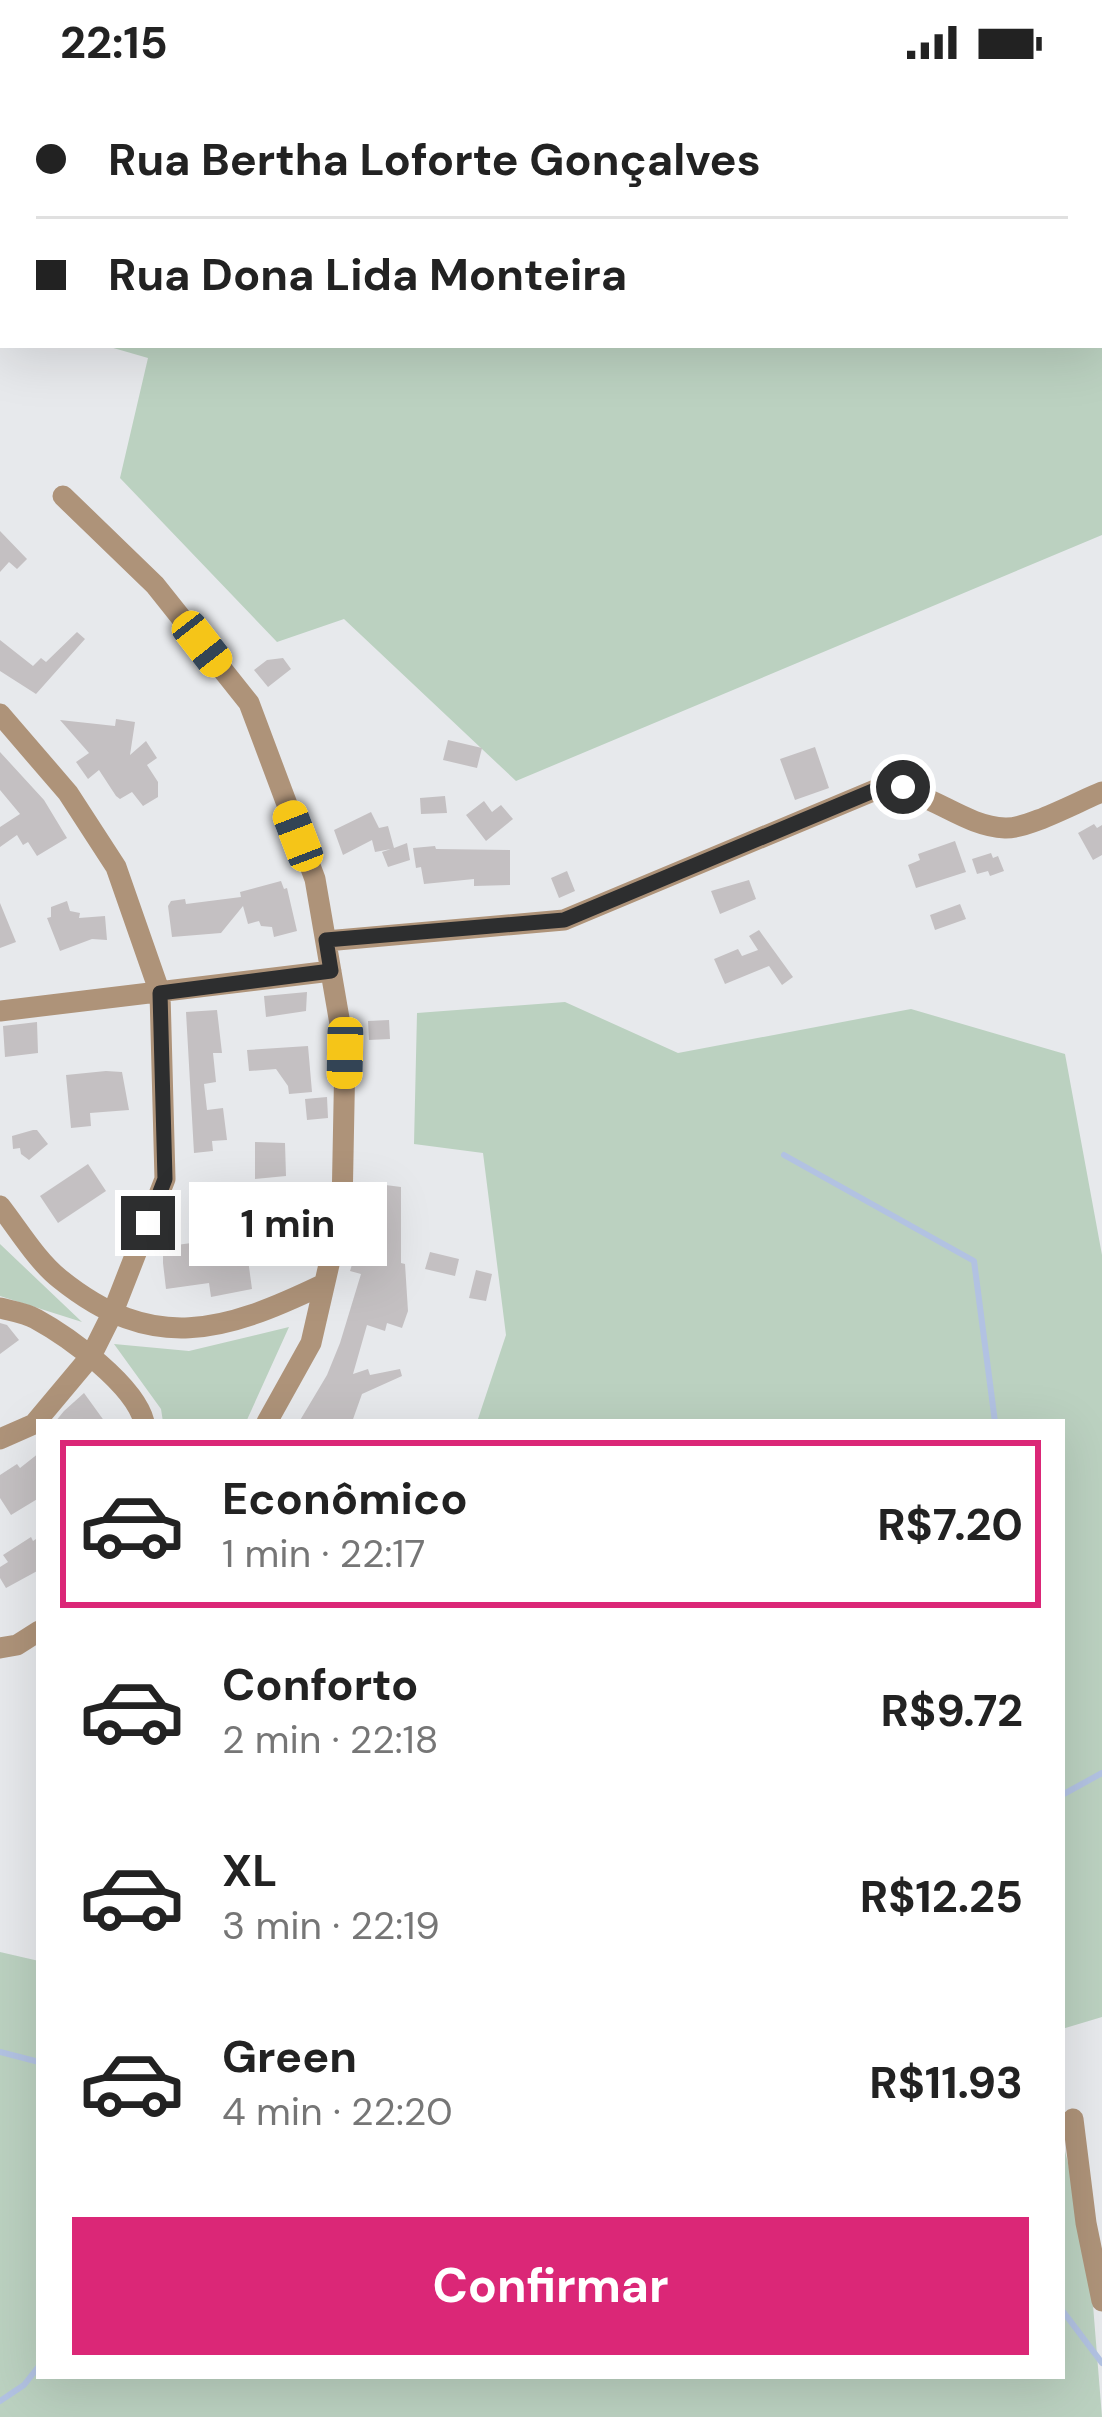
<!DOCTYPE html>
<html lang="pt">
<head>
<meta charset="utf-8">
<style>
  :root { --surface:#fff; --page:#f6f6f6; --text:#222; --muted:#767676; --line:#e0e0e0; --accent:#db2777 }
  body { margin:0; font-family:"DM Sans",sans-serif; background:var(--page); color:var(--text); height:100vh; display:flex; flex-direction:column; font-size:45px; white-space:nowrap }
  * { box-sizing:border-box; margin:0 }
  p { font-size:39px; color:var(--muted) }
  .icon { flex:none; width:66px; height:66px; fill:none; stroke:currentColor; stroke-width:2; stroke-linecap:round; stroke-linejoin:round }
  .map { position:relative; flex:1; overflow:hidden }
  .details { position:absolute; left:36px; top:1335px; width:1029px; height:960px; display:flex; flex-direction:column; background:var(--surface); border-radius:0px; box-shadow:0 12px 48px #0002 }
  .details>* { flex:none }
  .hud { position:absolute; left:0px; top:0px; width:1104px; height:264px; box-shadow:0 12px 48px #0002; display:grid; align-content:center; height:264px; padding:0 36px; background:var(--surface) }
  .end { position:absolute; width:54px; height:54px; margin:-27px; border:15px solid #2d2e2f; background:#fff; box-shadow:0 0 0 6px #fff }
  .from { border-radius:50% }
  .bubble { position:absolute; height:84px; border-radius:0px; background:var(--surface); box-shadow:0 12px 48px #0002; font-size:39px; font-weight:700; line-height:84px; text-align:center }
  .car { position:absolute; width:36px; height:72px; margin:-36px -18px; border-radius:15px; box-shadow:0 0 9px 3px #0007; background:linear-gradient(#f5c518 24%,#345 0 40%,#f5c518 0 76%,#345 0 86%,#f5c518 0) }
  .hud b { display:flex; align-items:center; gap:42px; height:114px; font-size:45px }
  .hud b+b { border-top:3px solid var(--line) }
  .hud i { width:30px; height:30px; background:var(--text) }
  ul { padding:21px 0 0; list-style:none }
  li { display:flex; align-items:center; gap:36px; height:168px; margin:0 24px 18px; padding:0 12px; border:6px solid transparent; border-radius:0px }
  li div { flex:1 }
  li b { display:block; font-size:45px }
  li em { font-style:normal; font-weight:700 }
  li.on { border-color:var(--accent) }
  li>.icon { width:108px; height:108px; stroke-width:1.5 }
  .action { display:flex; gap:24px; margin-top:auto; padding:24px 36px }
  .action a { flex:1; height:138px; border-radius:0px; background:var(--accent); color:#fff; font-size:48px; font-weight:700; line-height:138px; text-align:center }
  .status { display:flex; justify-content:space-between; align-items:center; height:84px; padding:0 60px; background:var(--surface); direction:ltr }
  .status svg { height:33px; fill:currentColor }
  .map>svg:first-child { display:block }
  .green { fill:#bbd1c0 }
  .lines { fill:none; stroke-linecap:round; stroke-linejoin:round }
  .stream { stroke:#b2c2e2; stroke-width:6 }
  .building { fill:#c4c0c2 }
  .minor { stroke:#ae9379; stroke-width:21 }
  .route { stroke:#2d2e2f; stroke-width:15 }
</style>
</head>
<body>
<div class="status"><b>22:15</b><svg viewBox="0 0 49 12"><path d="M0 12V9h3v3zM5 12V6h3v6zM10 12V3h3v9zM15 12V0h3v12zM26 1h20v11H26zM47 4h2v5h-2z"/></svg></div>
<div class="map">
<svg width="1102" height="2333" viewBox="0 0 1102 2333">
  <rect width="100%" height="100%" fill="#e7e9ec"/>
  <path class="green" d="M0 0H1102V451L516 697 344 535 277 558 120 394 148 274 103 261H1101V3H3V234Z
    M565 918 678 969 911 925 1065 970 1102 1171V1933L1062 1945V1338H477L506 1251 483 1069 414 1060 417 929Z
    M0 1160 82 1238 0 1212Z
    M289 1243 246 1338H163L161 1325 114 1260 189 1267Z
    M0 1868 39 1877V2292H1062V2055L1088 2159 1102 2333H0Z"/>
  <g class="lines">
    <path class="stream" d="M740 3V0
      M784 1071 974 1177 995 1338
      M1062 1711 1102 1689
      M0 1968 39 1978
      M1062 2226 1102 2279
      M0 2317 24 2301 39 2282"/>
  </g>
  <path class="building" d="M0 447 27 475 17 485 9 478 0 488Z
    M77 548 85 555 36 610 0 587V556L33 582 41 574 46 578Z
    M283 574 291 585 268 603 254 586 267 576Z
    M116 635 135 638 130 671 146 657 157 674 147 681 158 698V713L143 722 132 708 120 715 116 712 99 686 88 695 76 678 89 669 60 636 115 642Z
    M448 656 482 664 477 684 443 676Z
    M815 663 829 704 795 716 780 675Z
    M0 668 44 716 67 754 37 772 28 758 23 761 17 751 0 763V743L20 730 0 706Z
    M445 712 447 729 421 730 420 714Z
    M484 717 492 728 501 721 513 735 486 757 466 731Z
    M371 728 379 744 388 742 394 764 407 759 410 776 388 783 382 768 391 765 375 768 372 756 343 771 334 746Z
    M1094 740 1097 744 1102 741V771L1093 776 1078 749Z
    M955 757 966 788 916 804 908 781 920 776 918 770Z
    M435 762 436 765 510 766V801L474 802V795L424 800 421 783 416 784 413 764Z
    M991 769 993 774 998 772 1004 787 990 792 988 787 977 790 972 775Z
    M567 787 575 807 559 814 551 794Z
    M749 796 756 815 720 830 711 807Z
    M281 797 284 805 287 804 297 847 274 853 272 843 261 842 259 837 248 840 243 822 221 849 172 853 168 822 171 817 185 815 186 820 241 813 240 808Z
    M67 817 70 827 80 829 79 834 105 832 107 856 92 855 60 867 47 834 51 833V823Z
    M0 819 16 858 0 864Z
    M960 820 966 835 935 846 930 831Z
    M759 846 793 893 782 901 769 882 725 900 714 875 738 865 742 872 758 866 749 852Z
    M307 908 306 927 266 933 264 912Z
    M217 926 222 969H213L216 998 204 1000 207 1026 223 1024 227 1056 212 1057 213 1067 194 1069 186 928Z
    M389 936 390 955 369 956 368 937Z
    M37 938 38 969 5 973 3 942Z
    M308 962 312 1008 289 1010 288 1002 276 985 249 987 247 966Z
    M106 987 122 988 129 1026 90 1029 91 1042 71 1044 66 991Z
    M327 1013 328 1034 307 1036 305 1015Z
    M33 1046H37L48 1060 29 1076 21 1070 20 1064 13 1065 12 1052Z
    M255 1058 285 1059 286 1092 255 1095Z
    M88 1080 106 1107 58 1139 40 1112Z
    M370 1099 401 1103V1179L405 1180 408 1227 402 1244 387 1239 385 1247 367 1241 353 1290 368 1285 370 1291 400 1285 402 1292 362 1310 352 1338H299L327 1291 340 1259 361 1190 350 1187 361 1152 371 1154Z
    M306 1127 284 1175 280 1157 271 1177 250 1168 266 1133 282 1140 281 1129Z
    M199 1158 200 1161 223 1159 225 1171 247 1168 252 1205 211 1213 209 1199 166 1205 163 1179V1172L170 1171 169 1162Z
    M430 1168 459 1175 455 1192 425 1185Z
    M476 1186 492 1190 486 1217 469 1214Z
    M0 1239 7 1241 19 1256 0 1270Z
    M84 1309 105 1338H55L64 1327Z
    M39 1369V1414L11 1431 0 1414V1391L17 1380 20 1384Z
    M31 1453 33 1457 39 1453V1486L6 1504 0 1494V1483L8 1478 3 1471Z"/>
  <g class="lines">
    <path class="minor" d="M63 412 155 501 249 619 315 795 345 969 342 1124 311 1259 267 1338
      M0 630 68 709 116 783 160 909 165 1095 113 1228 91 1272 34 1340 0 1355
      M326 857 564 836 880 704C926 702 960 742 1005 744 1028 745 1079 717 1102 708
      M0 927 331 887
      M0 1122C18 1145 37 1177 60 1195 153 1270 224 1248 322 1201
      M0 1224C12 1227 26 1229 36 1235 69 1253 135 1301 144 1338
      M0 1564 17 1561 39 1547
      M1073 2035 1086 2139 1102 2217"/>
  </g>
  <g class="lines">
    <path class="route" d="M148 1139 165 1095 160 909 331 887 326 856 564 836 880 704 903 703"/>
  </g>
</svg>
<i class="end from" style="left:903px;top:703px"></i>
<i class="end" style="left:148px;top:1139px"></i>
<div class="bubble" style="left:189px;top:1098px;width:198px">1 min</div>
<i class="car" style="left:202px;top:560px;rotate:142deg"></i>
<i class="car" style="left:298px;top:752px;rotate:339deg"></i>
<i class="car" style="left:345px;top:969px;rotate:181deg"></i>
<div class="hud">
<b><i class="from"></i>Rua Bertha Loforte Gonçalves</b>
<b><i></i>Rua Dona Lida Monteira</b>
</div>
<section class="details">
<ul>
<li class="on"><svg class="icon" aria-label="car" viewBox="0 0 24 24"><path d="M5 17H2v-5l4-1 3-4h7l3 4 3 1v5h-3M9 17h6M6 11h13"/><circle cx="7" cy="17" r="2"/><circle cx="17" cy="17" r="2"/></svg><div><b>Econômico</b><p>1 min · 22:17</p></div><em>R$7.20</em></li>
<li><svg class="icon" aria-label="car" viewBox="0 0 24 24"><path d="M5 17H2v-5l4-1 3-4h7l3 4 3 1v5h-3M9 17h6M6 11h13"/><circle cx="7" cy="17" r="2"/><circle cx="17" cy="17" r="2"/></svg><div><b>Conforto</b><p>2 min · 22:18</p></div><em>R$9.72</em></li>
<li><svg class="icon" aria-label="car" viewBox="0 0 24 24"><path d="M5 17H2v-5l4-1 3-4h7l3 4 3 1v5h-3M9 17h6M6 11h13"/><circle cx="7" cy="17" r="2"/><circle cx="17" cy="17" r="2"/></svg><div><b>XL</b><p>3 min · 22:19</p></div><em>R$12.25</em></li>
<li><svg class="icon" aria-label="car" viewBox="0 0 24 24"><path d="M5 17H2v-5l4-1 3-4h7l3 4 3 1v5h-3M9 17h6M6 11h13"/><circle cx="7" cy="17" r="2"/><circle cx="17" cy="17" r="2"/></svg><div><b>Green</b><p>4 min · 22:20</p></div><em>R$11.93</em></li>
</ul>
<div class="action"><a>Confirmar</a></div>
</section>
</div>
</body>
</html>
